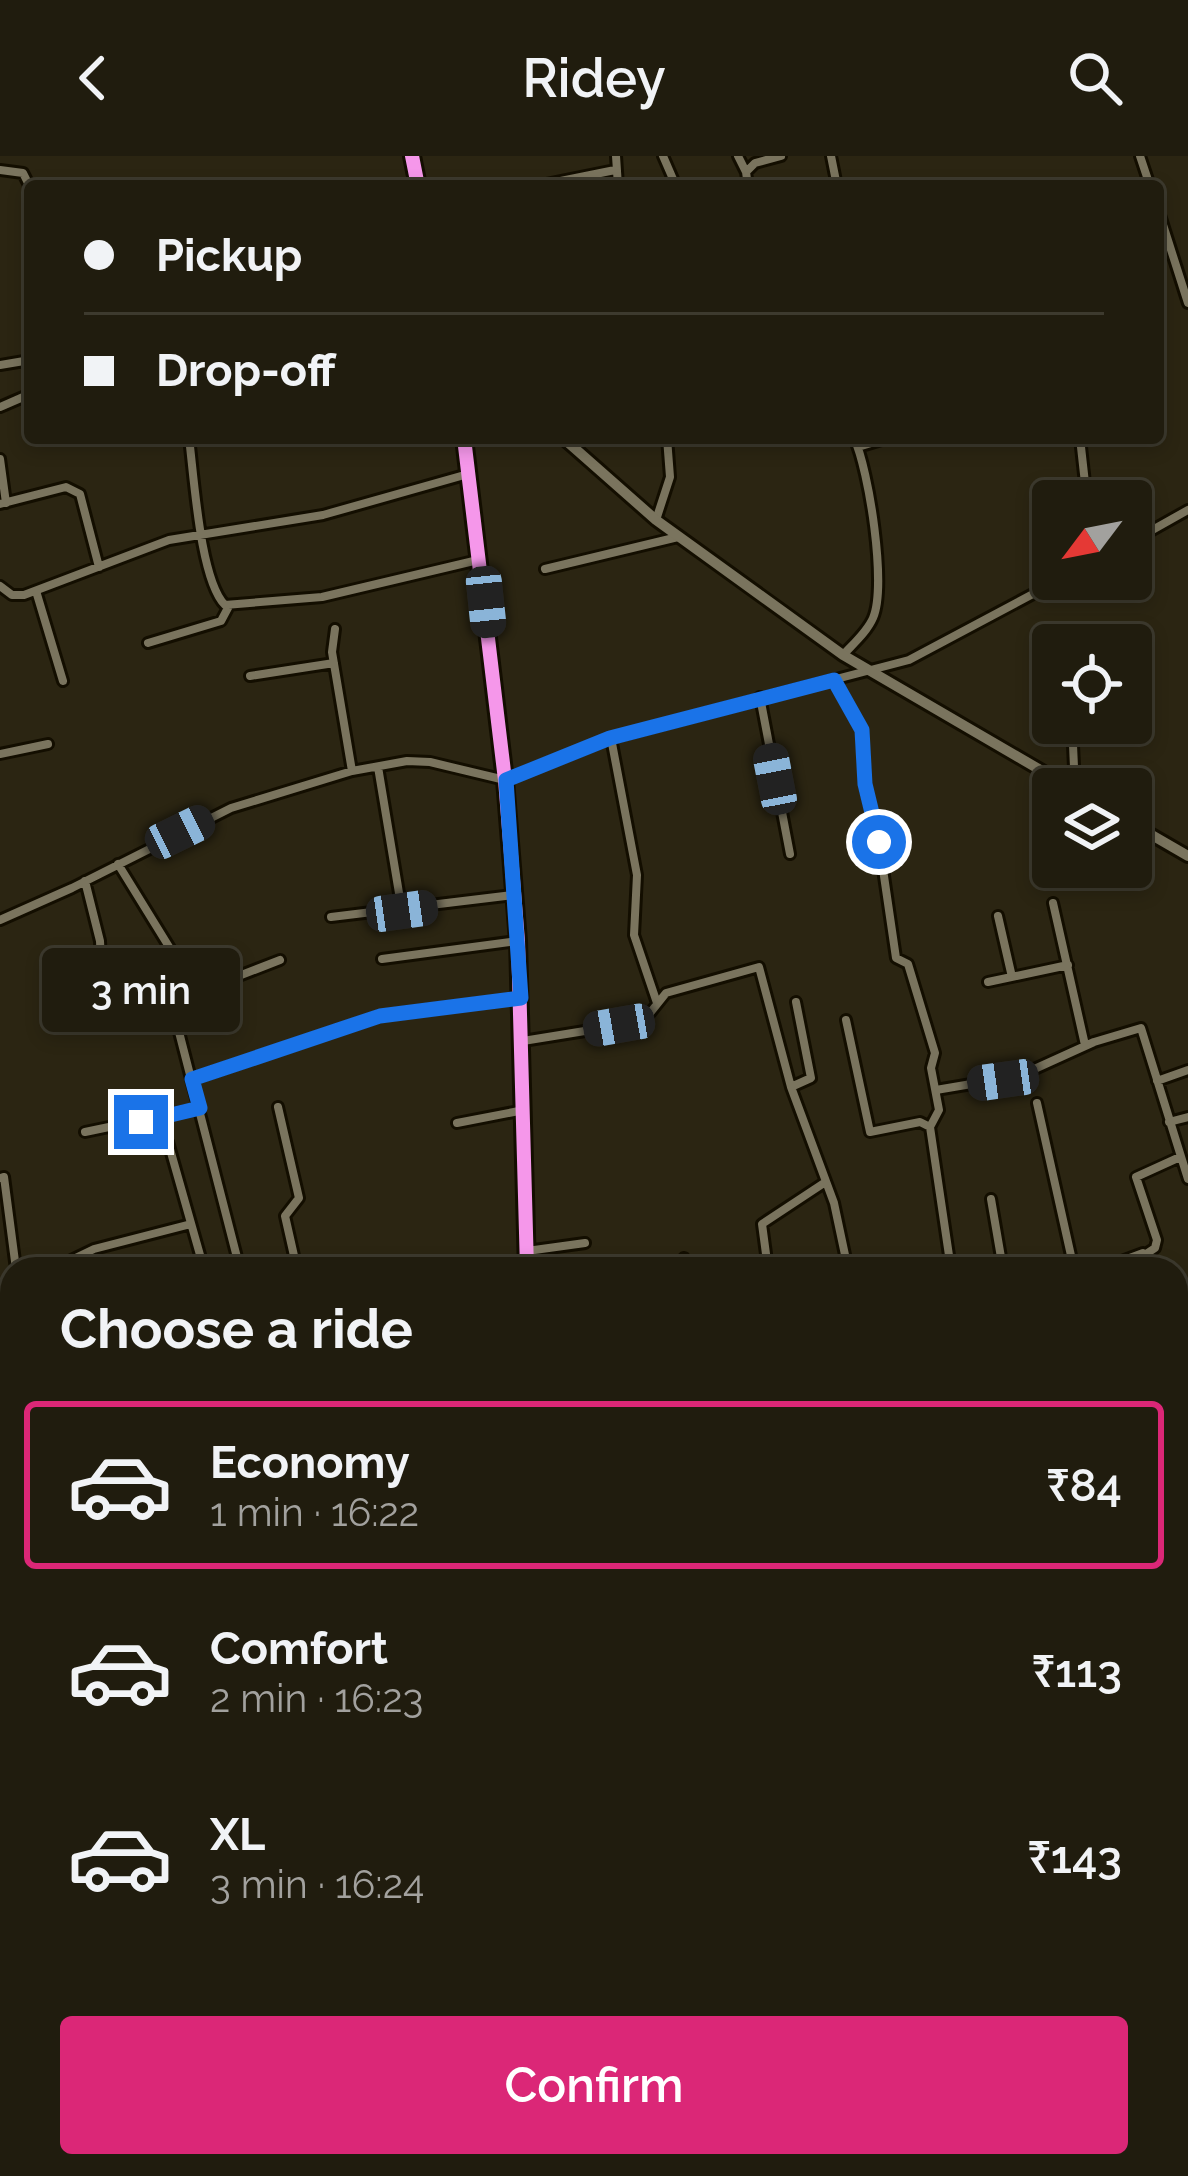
<!DOCTYPE html>
<html lang="en">
<head>
<meta charset="utf-8">
<style>
  :root { --surface:#201c0e; --page:#282517; --text:#f1f3f6; --muted:#a2a19e; --line:#3d3a2e; --accent:#db2777 }
  body { margin:0; font-family:Raleway,sans-serif; background:var(--page); color:var(--text); height:100vh; display:flex; flex-direction:column; font-size:45px; white-space:nowrap }
  * { box-sizing:border-box; margin:0 }
  p { font-size:39px; color:var(--muted) }
  .icon { flex:none; width:66px; height:66px; fill:none; stroke:currentColor; stroke-width:2; stroke-linecap:round; stroke-linejoin:round }
  .map { position:relative; flex:1; overflow:hidden }
  .sheet { position:absolute; left:0px; top:1101px; width:1188px; height:921px; display:flex; flex-direction:column; background:var(--surface); border-radius:36px 36px 0 0; box-shadow:0 6px 18px #0003,0 0 0 3px var(--line) }
  .sheet>* { flex:none }
  .guide { position:absolute; left:24px; top:24px; width:1140px; height:264px; border-radius:12px; box-shadow:0 6px 18px #0003,0 0 0 3px var(--line); display:grid; align-content:center; height:264px; padding:0 60px; background:var(--surface) }
  .needle { width:78px; rotate:238deg }
  .controls { position:absolute; left:1032px; top:324px; display:grid; gap:24px }
  .controls a { display:grid; place-items:center; width:120px; height:120px; border-radius:12px; background:var(--surface); box-shadow:0 6px 18px #0003,0 0 0 3px var(--line); font-size:60px }
  .end { position:absolute; width:54px; height:54px; margin:-27px; border:15px solid #1a73e8; background:#fff; box-shadow:0 0 0 6px #fff }
  .from { border-radius:50% }
  .bubble { position:absolute; height:84px; border-radius:12px; background:var(--surface); box-shadow:0 6px 18px #0003,0 0 0 3px var(--line); font-size:39px; font-weight:600; line-height:84px; text-align:center }
  .car { position:absolute; width:36px; height:72px; margin:-36px -18px; border-radius:15px; box-shadow:0 0 9px 3px #0007; background:linear-gradient(#222 24%,#8ab4d8 0 40%,#222 0 76%,#8ab4d8 0 86%,#222 0) }
  .guide b { display:flex; align-items:center; gap:42px; height:114px; font-size:45px }
  .guide b+b { border-top:3px solid var(--line) }
  .guide i { width:30px; height:30px; background:var(--text) }
  ul { padding:0; list-style:none }
  li { display:flex; align-items:center; gap:36px; height:168px; margin:0 24px 18px; padding:0 36px; border:6px solid transparent; border-radius:12px }
  li div { flex:1 }
  li b { display:block; font-size:45px }
  li em { font-style:normal; font-weight:600 }
  li.on { border-color:var(--accent) }
  li>.icon { width:108px; height:108px; stroke-width:1.5 }
  h2 { padding:0 60px; font-size:54px; line-height:144px }
  .button { display:flex; gap:24px; margin-top:auto; padding:24px 60px }
  .button a { flex:1; height:138px; border-radius:12px; background:var(--accent); color:#fff; font-size:48px; font-weight:600; line-height:138px; text-align:center }
  header { display:flex; justify-content:space-between; align-items:center; height:156px; padding:0 60px; background:var(--surface); font-size:54px; font-weight:600 }
  .map>svg:first-child { display:block }
  .education { fill:#392820 }
  .water { fill:#51767d }
  .lines { fill:none; stroke-linecap:round; stroke-linejoin:round }
  .street-casing { stroke:#130e00; stroke-width:14 }
  .secondary-casing { stroke:#130e00; stroke-width:16 }
  .highway-casing { stroke:#130e00; stroke-width:20 }
  .street { stroke:#7a745e; stroke-width:8 }
  .secondary { stroke:#7a745e; stroke-width:10 }
  .highway { stroke:#f597ea; stroke-width:14 }
  .route { stroke:#1a73e8; stroke-width:15 }
</style>
</head>
<body>
<header><svg class="icon" aria-label="back" viewBox="0 0 24 24"><path d="M15 5l-7 7 7 7"/></svg>Ridey<svg class="icon" aria-label="search" viewBox="0 0 24 24"><circle cx="10" cy="10" r="6"/><path d="M15 15l6 6"/></svg></header>
<div class="map">
<svg width="1188" height="2020" viewBox="0 0 1188 2020">
  <rect width="100%" height="100%" fill="#2b2512"/>
  <path class="education" d="M842 2010H931L934 2020H816Z"/>
  <path class="water" d="M0 1250H12L10 1396 9 1392H0Z"/>
  <g class="lines">
    <g class="street-casing">
      <path id="street" d="M616 0 618 30
        M663 0 676 30
        M738 0 746 16
        M831 0 837 30
        M1140 0 1150 30
        M0 14 23 17 30 31
        M536 30 615 14
        M748 30 746 16 755 7 781 0
        M1158 53 1188 147
        M0 209 30 204
        M0 251 30 238
        M189 282C194 320 200 424 225 449L322 441 478 404
        M1080 282 1087 345
        M858 291 888 282
        M0 303 6 347
        M0 348 66 331 80 338 99 411
        M656 364 670 321 667 282
        M1131 386 1188 354
        M545 413 678 381
        M0 430 12 439H24L169 384 323 359 468 318
        M36 435 63 525
        M335 473 332 496 352 615
        M148 487 221 465 229 450
        M843 499C853 488 867 476 873 462 887 430 869 314 854 282
        M250 520 334 507
        M834 525 862 574 865 629 879 686 896 802 908 808 935 897 931 912 939 954 930 971
        M760 541 790 698
        M1072 567 1075 633
        M611 582 637 719 634 779 657 847
        M0 598 48 588
        M378 611 402 755
        M118 708 171 794 183 844
        M85 725 100 785 104 869
        M1053 747 1085 889
        M998 760 1012 821
        M331 761 513 739
        M0 764 72 732 231 652 352 615 407 605 430 606 505 624 611 582 909 504 1061 423
        M382 803 517 785
        M988 826 1068 809
        M846 864 870 976 920 966 930 971 951 1113
        M523 885 628 868 650 857 666 837 759 811 791 931 834 1047 848 1113
        M192 923 380 860 520 842
        M1157 925 1188 914
        M791 931 811 922 796 846
        M936 934 1019 920 1094 886 1141 872 1188 1023
        M1037 947 1074 1113
        M278 951 299 1042 285 1060 297 1113
        M1169 966 1188 961
        M457 967 524 954
        M85 976 200 952
        M168 986 204 1113
        M0 1022 4 1021 16 1113
        M991 1043 1003 1113
        M527 1095 585 1087
        M1146 1098 1155 1092 1157 1084 1136 1021 1180 1001
        M684 1102 685 1113
        M61 1109 94 1093 191 1068
        M240 1113 179 876C177 857 177 846 195 837L280 804
        M768 1113 762 1068 824 1027
        M1100 1113 1143 1097 1156 1113
        M1176 1164 1188 1203
        M0 1221 12 1220
        M1176 1333 1188 1329
        M1176 1401 1180 1400 1188 1417
        M0 1406 12 1404
        M1176 1506 1188 1483
        M0 1537 12 1545
        M1176 1550 1188 1568
        M1176 1674 1188 1687
        M0 1710 12 1705
        M1176 1761 1188 1773
        M1176 1864 1188 1857
        M0 1889H12
        M174 2010 176 2020
        M380 2010 384 2020
        M420 2020 433 2010"/>
    </g>
    <g class="secondary-casing">
      <path id="secondary" d="M563 282 656 364 843 499 1073 633
        M1131 667 1188 700"/>
    </g>
    <g class="highway-casing">
      <path id="highway" d="M412 0 418 30
        M464 282 505 624 518 785 527 1113
        M635 2010 638 2020"/>
    </g>
    <use href="#street" class="street"/>
    <use href="#secondary" class="secondary"/>
    <use href="#highway" class="highway"/>
  </g>
  <g class="lines">
    <path class="route" d="M141 966 200 952 192 923 380 860 521 842 506 624 610 582 834 524 862 574 865 628 879 686"/>
  </g>
</svg>
<div class="controls">
<a><svg class="needle" viewBox="-14 -14 28 28"><path d="M0-13l5 13h-10z" fill="#e53935"/><path d="M0 13l5-13h-10z" fill="#a2a19e"/></svg></a>
<a><svg class="icon" aria-label="locate" viewBox="0 0 24 24"><circle cx="12" cy="12" r="6"/><path d="M12 2v4M12 18v4M2 12h4M18 12h4"/></svg></a>
<a><svg class="icon" aria-label="layers" viewBox="0 0 24 24"><path d="M12 4l9 5-9 5-9-5zM3 14l9 5 9-5"/></svg></a>
</div>
<i class="end from" style="left:879px;top:686px"></i>
<i class="end" style="left:141px;top:966px"></i>
<div class="bubble" style="left:42px;top:792px;width:198px">3 min</div>
<i class="car" style="left:486px;top:446px;rotate:174deg"></i>
<i class="car" style="left:775px;top:623px;rotate:349deg"></i>
<i class="car" style="left:180px;top:676px;rotate:64deg"></i>
<i class="car" style="left:402px;top:755px;rotate:82deg"></i>
<i class="car" style="left:619px;top:869px;rotate:260deg"></i>
<i class="car" style="left:1003px;top:924px;rotate:262deg"></i>
<div class="guide">
<b><i class="from"></i>Pickup</b>
<b><i></i>Drop-off</b>
</div>
<section class="sheet">
<h2>Choose a ride</h2>
<ul>
<li class="on"><svg class="icon" aria-label="car" viewBox="0 0 24 24"><path d="M5 17H2v-5l4-1 3-4h7l3 4 3 1v5h-3M9 17h6M6 11h13"/><circle cx="7" cy="17" r="2"/><circle cx="17" cy="17" r="2"/></svg><div><b>Economy</b><p>1 min · 16:22</p></div><em>₹84</em></li>
<li><svg class="icon" aria-label="car" viewBox="0 0 24 24"><path d="M5 17H2v-5l4-1 3-4h7l3 4 3 1v5h-3M9 17h6M6 11h13"/><circle cx="7" cy="17" r="2"/><circle cx="17" cy="17" r="2"/></svg><div><b>Comfort</b><p>2 min · 16:23</p></div><em>₹113</em></li>
<li><svg class="icon" aria-label="car" viewBox="0 0 24 24"><path d="M5 17H2v-5l4-1 3-4h7l3 4 3 1v5h-3M9 17h6M6 11h13"/><circle cx="7" cy="17" r="2"/><circle cx="17" cy="17" r="2"/></svg><div><b>XL</b><p>3 min · 16:24</p></div><em>₹143</em></li>
</ul>
<div class="button"><a>Confirm</a></div>
</section>
</div>
</body>
</html>
